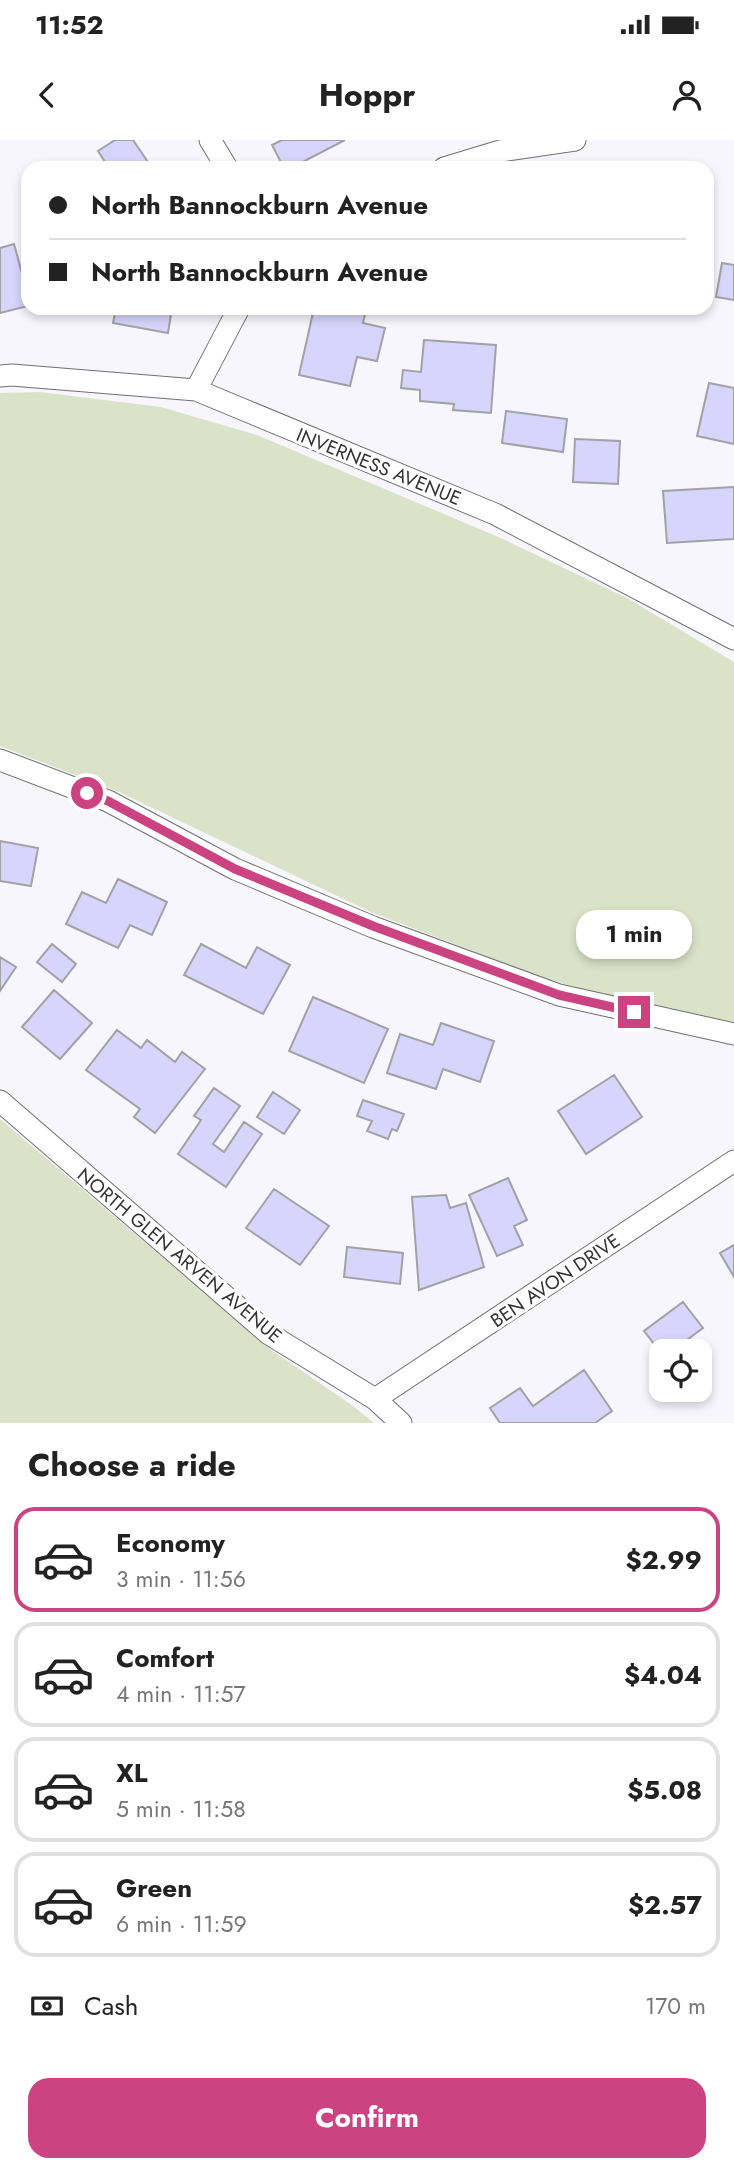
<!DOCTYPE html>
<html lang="en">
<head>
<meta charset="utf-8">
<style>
  :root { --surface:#fff; --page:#f6f6f6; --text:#222; --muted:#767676; --line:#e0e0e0; --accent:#cb4380 }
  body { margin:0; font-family:Jost,sans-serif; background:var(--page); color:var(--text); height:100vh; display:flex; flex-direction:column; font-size:26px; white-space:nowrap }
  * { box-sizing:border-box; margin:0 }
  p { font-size:23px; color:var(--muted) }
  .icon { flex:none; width:38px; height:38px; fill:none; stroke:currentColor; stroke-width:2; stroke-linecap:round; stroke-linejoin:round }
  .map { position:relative; height:1283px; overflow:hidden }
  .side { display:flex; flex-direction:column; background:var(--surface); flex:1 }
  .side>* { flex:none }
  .top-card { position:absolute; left:21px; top:21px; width:693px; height:154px; border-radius:21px; box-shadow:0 4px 10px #0003; display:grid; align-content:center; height:154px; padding:0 28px; background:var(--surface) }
  .tools { position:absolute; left:649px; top:1199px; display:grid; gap:14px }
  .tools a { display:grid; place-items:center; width:63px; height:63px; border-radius:14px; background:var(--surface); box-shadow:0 4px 10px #0003; font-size:35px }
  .end { position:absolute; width:32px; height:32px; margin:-16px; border:9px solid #cb4380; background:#fff; box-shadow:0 0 0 4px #fff }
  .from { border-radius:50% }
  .bubble { position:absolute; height:49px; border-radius:21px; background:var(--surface); box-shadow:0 4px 10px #0003; font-size:23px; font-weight:700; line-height:49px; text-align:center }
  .top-card b { display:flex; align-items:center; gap:24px; height:66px; font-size:26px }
  .top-card b+b { border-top:2px solid var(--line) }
  .top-card i { width:18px; height:18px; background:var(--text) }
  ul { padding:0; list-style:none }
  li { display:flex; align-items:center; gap:21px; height:105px; margin:0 14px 10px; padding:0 14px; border:4px solid var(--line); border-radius:21px }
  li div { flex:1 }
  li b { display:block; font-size:26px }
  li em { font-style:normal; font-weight:700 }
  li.active { border-color:var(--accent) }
  li>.icon { width:63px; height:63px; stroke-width:1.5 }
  h2 { padding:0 28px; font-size:32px; line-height:84px }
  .pay { display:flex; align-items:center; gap:18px; height:77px; padding:0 28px; font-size:26px }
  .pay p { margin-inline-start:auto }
  .primary-button { display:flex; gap:14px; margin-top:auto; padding:14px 28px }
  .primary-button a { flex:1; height:80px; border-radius:21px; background:var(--accent); color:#fff; font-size:28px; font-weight:700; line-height:80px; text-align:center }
  .status { display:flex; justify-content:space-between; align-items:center; height:49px; padding:0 35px; background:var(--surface); direction:ltr }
  .status svg { height:19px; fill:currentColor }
  header { display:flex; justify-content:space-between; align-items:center; height:91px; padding:0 28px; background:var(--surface); font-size:32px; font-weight:700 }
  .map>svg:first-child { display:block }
  .green { fill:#dae3c7 }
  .building { fill:#d8d5fc; stroke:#a1a1a6; stroke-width:2 }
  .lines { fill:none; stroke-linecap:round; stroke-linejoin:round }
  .minor-casing { stroke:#6f6f74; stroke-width:23 }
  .minor { stroke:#fff; stroke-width:21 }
  .route { stroke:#cb4380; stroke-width:9 }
  .labels { text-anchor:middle; stroke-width:6; stroke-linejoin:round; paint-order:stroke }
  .street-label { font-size:19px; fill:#323234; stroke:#fff }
</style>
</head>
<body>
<div class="status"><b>11:52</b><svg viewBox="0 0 49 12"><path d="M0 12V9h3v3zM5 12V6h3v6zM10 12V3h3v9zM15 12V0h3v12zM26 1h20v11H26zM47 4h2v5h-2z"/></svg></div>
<header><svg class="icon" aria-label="back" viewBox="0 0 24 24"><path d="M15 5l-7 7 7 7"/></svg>Hoppr<svg class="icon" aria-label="person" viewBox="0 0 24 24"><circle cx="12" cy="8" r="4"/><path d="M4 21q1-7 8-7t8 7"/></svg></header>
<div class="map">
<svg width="734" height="1283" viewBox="0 0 734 1283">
  <rect width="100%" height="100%" fill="#f6f6fc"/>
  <path class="green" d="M40 252 161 267 257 295 503 399 627 458 734 522V884L609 858 542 837 373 773 119 652 0 606V253Z
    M0 979 270 1209 353 1266 374 1283H0Z"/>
  <path class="building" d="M115 0H133L152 28H102L107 25 98 11Z
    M282 0H345L291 28H284L272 5Z
    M14 104 28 155V166L0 173V108Z
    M722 123 734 125V160L716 157Z
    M116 168H172L168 193 113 183Z
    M314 168 366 170 363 183 385 188 377 221 357 217 350 246 299 235Z
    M424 200 496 205 491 273 453 270 454 264 420 261V250L401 248 403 230 421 232Z
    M709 243 734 248V304L697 296Z
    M506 271 567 279 563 312 502 303Z
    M575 299 620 301 618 344 573 342Z
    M734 347V399L667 403 663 351Z
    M0 701 38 708 31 746 0 741Z
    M118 739 167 762 152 795 130 785 118 808 66 784 82 752 106 763Z
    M52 804 76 824 62 842 37 822Z
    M201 804 246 828 257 807 290 825 263 874 184 835Z
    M0 817 16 827 0 851Z
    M54 850 92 883 60 919 22 887Z
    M313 857 388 889 364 943 289 911Z
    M441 883 494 901 480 942 443 929 436 949 387 933 400 894 433 905Z
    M117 890 141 908 147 900 175 922 182 912 205 929 155 993 134 977 140 969 86 930Z
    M614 935 642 977 586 1014 558 971Z
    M214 948 240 966 213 1004 224 1012 244 982 262 994 226 1047 178 1014 201 980 194 976Z
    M273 952 300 970 284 994 257 977Z
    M363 960 404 974 397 991 392 989 388 999 367 991 372 981 357 976Z
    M508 1038 527 1080 514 1086 523 1105 497 1116 469 1055Z
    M274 1049 329 1086 300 1125 246 1088Z
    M446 1055 450 1068 466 1063 484 1127 419 1150 412 1057Z
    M734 1105V1137L720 1113Z
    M347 1107 403 1113 400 1144 344 1137Z
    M683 1162 703 1188 672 1211H662V1214L644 1191Z
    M584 1230 612 1271 595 1283H500L490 1268 520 1248 533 1266Z"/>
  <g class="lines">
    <g class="minor-casing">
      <path id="minor" d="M210 0 227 28
        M444 28 500 11 575 0
        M0 236 12 235 196 250 495 374 734 499
        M196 250 239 168
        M0 620 108 661 235 729 373 787 559 855 734 894
        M0 961 269 1194 375 1259 401 1283
        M375 1259 734 1021"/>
    </g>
    <use href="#minor" class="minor"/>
  </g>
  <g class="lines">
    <path class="route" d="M87 653 108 661 235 729 373 786 559 855 634 872"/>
  </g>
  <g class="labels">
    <g class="street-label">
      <text transform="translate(379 326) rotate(22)" y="7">INVERNESS AVENUE</text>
      <text transform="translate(180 1115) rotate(40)" y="7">NORTH GLEN ARVEN AVENUE</text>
      <text transform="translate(555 1140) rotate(-34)" y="7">BEN AVON DRIVE</text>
    </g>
  </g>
</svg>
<div class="tools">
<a><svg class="icon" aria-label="locate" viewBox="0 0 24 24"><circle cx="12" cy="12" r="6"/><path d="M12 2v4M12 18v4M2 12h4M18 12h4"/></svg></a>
</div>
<i class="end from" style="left:87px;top:653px"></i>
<i class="end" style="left:634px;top:872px"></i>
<div class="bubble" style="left:576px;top:770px;width:116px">1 min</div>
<div class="top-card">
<b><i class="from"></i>North Bannockburn Avenue</b>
<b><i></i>North Bannockburn Avenue</b>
</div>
</div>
<section class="side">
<h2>Choose a ride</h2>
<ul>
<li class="active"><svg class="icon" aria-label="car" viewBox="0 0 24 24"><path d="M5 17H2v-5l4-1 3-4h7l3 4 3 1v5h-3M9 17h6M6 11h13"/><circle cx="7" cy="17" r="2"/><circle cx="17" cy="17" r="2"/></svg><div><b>Economy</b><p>3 min · 11:56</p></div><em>$2.99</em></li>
<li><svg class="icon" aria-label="car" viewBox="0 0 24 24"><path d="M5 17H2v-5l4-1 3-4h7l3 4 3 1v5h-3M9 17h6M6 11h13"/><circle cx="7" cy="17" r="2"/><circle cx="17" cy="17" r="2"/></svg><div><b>Comfort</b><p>4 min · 11:57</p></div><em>$4.04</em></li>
<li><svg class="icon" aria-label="car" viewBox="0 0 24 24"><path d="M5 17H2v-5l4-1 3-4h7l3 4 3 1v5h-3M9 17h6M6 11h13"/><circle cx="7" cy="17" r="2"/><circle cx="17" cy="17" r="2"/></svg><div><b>XL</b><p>5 min · 11:58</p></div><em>$5.08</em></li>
<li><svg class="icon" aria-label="car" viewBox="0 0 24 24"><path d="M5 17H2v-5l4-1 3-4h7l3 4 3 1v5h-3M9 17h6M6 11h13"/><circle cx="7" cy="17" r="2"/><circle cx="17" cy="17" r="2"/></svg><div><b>Green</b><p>6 min · 11:59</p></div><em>$2.57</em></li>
</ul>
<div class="pay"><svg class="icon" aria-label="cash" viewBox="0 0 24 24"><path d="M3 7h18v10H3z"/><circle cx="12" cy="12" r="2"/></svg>Cash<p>170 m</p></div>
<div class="primary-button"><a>Confirm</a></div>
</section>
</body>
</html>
